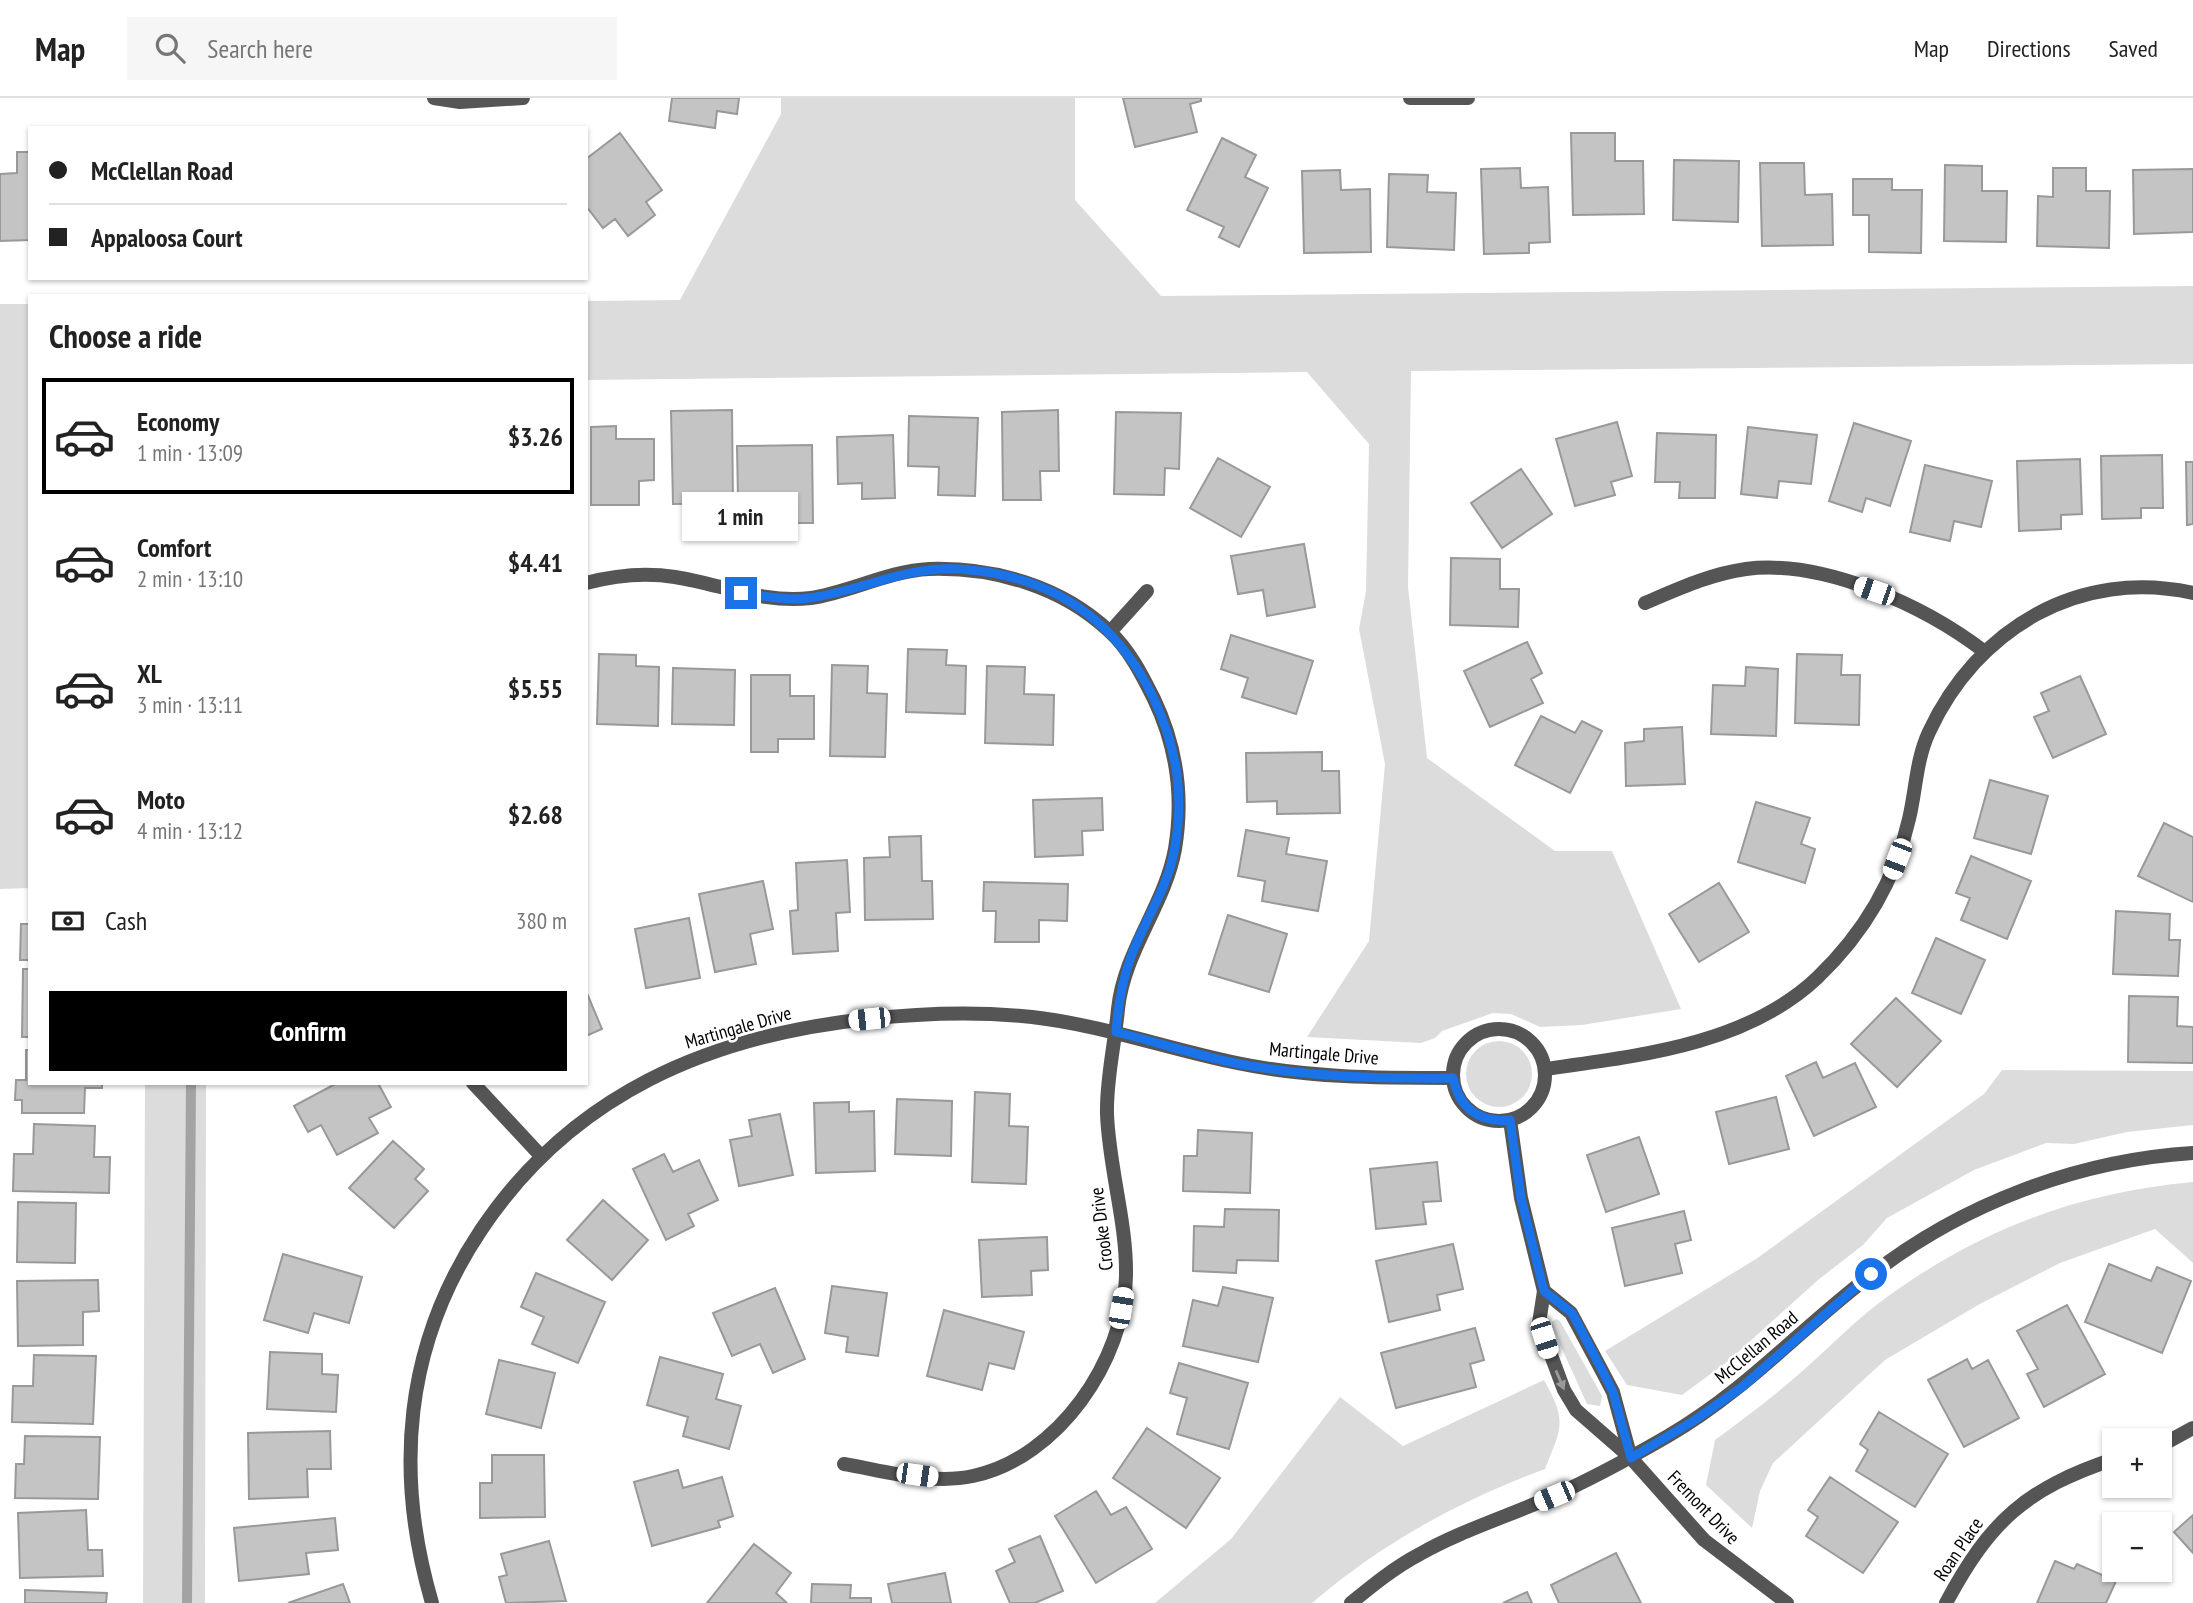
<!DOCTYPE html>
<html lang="en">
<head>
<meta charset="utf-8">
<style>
  :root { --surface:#fff; --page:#f6f6f6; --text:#222; --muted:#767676; --line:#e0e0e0; --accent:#000 }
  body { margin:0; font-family:"PT Sans Narrow",sans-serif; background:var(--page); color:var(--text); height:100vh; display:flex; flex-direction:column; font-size:26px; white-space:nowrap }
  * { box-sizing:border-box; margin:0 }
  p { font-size:23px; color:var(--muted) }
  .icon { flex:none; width:38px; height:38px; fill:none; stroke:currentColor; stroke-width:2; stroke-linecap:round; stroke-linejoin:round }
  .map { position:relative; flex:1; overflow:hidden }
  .drawer { position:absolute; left:28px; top:196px; width:560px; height:791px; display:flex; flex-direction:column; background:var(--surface); border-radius:0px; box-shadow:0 2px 5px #0004 }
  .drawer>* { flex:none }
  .banner { position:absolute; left:28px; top:28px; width:560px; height:154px; border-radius:0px; box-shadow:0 2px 5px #0004; display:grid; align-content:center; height:154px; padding:0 21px; background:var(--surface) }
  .controls { position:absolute; left:2102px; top:1330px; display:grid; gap:14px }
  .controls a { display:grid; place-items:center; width:70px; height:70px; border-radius:0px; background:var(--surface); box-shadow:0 2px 5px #0004; font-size:35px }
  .end { position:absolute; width:32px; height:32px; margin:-16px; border:9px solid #1a73e8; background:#fff; box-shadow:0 0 0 4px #fff }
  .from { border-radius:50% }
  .bubble { position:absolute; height:49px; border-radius:0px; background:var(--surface); box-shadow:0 2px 5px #0004; font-size:23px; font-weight:600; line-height:49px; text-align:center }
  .car { position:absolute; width:21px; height:42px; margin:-21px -10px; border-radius:9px; box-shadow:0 0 5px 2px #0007; background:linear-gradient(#fff 24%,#345 0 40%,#fff 0 76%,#345 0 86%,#fff 0) }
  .banner b { display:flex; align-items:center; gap:24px; height:66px; font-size:26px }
  .banner b+b { border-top:2px solid var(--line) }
  .banner i { width:18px; height:18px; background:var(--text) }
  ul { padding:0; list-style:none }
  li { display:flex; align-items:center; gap:21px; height:116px; margin:0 14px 10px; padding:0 7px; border:4px solid transparent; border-radius:0px }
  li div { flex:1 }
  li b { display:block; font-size:26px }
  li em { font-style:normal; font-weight:600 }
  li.selected { border-color:var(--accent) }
  li>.icon { width:63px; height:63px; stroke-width:1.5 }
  h2 { padding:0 21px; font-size:32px; line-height:84px }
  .pay { display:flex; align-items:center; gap:18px; height:77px; padding:0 21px; font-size:26px }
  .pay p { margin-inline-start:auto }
  .button { display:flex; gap:14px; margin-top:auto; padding:14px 21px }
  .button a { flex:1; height:80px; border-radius:0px; background:var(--accent); color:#fff; font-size:28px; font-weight:600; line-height:80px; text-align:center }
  header { display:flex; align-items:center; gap:42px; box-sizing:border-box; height:98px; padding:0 35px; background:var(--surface); border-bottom:2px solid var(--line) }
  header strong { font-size:33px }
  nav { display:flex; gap:38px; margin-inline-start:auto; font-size:24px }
  .search { width:490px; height:63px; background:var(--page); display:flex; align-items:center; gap:18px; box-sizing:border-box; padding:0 24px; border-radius:0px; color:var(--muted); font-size:26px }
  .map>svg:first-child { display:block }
  .green { fill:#dcdcdc }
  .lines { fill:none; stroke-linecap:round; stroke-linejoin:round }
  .stream { stroke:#a3a3a3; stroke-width:10 }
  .building { fill:#c4c4c4; stroke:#999; stroke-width:2 }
  .minor { stroke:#555; stroke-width:14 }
  .tertiary { stroke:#555; stroke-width:14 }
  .oneway { fill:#999 }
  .route { stroke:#1a73e8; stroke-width:9 }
  .labels { text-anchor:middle; stroke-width:5; stroke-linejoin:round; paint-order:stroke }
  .street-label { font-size:19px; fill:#000; stroke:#fff }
</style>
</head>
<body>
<header>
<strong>Map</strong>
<div class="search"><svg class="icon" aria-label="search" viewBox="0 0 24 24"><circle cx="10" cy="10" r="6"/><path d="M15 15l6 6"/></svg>Search here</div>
<nav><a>Map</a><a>Directions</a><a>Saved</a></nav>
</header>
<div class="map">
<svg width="2193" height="1505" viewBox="0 0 2193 1505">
  <rect width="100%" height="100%" fill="#fff"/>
  <path class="green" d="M781 0H1075V102L1161 198 2193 188V266L1411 273 1408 489 1427 660 1555 753H1612L1681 911 1582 927 1540 929 1511 916 1493 915 1442 933 1435 940 1421 945 1307 939 1369 843 1385 666 1359 531 1366 493 1369 346 1307 274 586 282V203L680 202 781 16Z
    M0 206H30V790L0 791Z
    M1466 976a33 33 0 1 1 66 0a33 33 0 1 1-66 0Z
    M2002 972 2193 973V1027L2127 1034 2074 1046 2046 1045 1974 1072 1887 1120 1863 1147 1818 1182 1727 1264 1682 1297 1627 1287 1605 1253 1756 1161 1984 996Z
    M145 985H206L205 1505H143Z
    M2193 1084V1165L2155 1131 2060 1165 1978 1207 1885 1262 1773 1365 1760 1393 1752 1430 1706 1387 1715 1342C1743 1321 1772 1300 1799 1276 1827 1252 1853 1224 1883 1202 1978 1132 2075 1095 2193 1084Z
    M1556 1221 1560 1223 1602 1298 1600 1308 1587 1306 1552 1229V1224Z
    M1544 1282C1567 1323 1562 1329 1545 1371 1459 1403 1382 1445 1312 1505H1155L1231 1441 1340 1299 1403 1348Z"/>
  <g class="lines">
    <path class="stream" d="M187 1505 191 985"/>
  </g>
  <path class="building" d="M672 0H739L737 16 717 13 715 30 669 23Z
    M1123 0H1201V3L1190 6 1197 34 1135 49Z
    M620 35 662 92 646 104 655 117 628 138 615 121 603 130 586 108V61Z
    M1571 35H1615V63H1643L1644 116 1573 117Z
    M1222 40 1256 57 1245 79 1268 90 1239 149 1219 139 1224 129 1187 112Z
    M17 54H30V142L0 143V76L17 75Z
    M1674 62 1739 63 1738 124 1673 122Z
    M1760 65H1804L1805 97 1832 96 1833 147 1762 148Z
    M1945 67 1982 68V93H2007L2006 144 1944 143Z
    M1520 70 1521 90 1548 89 1550 144 1529 145V155L1484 156 1481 71Z
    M2053 70H2086V93H2110L2109 150 2037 148 2038 98 2053 99Z
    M2193 71V134L2134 136 2133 72Z
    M1340 72 1341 92 1370 91 1371 154 1304 155 1302 73Z
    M1389 76 1428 77 1427 94 1456 95 1454 152 1387 149Z
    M1853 81H1892V92H1922L1921 155 1869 154V117H1853Z
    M732 312 733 405 673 406 671 313Z
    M1058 312 1059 373H1040L1041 402H1003L1002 314Z
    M1116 314 1181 315 1179 371 1165 370 1164 397 1114 396Z
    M909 318 978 320 975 398 938 397 939 369 908 368Z
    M1617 324 1632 378 1611 384 1615 397 1575 408 1556 341Z
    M1854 325 1911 343 1890 408 1866 400 1862 414 1829 403Z
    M616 328V341H654V382L639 383V407H591V329Z
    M1748 329 1817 337 1811 386 1779 383 1777 400 1741 396Z
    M1657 335 1716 337 1715 400H1679L1680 384H1655Z
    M893 337 895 400 862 401V385L838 386 837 339Z
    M812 347 813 425H767V401H738L737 348Z
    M2162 357 2163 410H2141V420L2102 421 2101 358Z
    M1218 360 1270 389 1241 439 1190 410Z
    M2080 361 2082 416 2061 417V431L2019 433 2017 363Z
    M2186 364H2193V426L2187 427Z
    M1925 367 1992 383 1981 429 1954 423 1950 443 1910 434Z
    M1521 371 1552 416 1502 450 1471 405Z
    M1304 446 1315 509 1267 518 1263 492 1238 496 1231 458Z
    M1451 460 1500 461V491H1519L1518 529 1450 527Z
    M1231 537 1313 563 1296 616 1242 599 1248 580 1221 571Z
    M1527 544 1542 575 1531 581 1543 605 1490 629 1464 573Z
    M908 551 947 552 946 567 966 568 965 616 906 614Z
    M599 556 636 557V568L659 569 658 628 597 626Z
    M1797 556 1842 557 1841 577H1860L1859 627 1795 625Z
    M832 567 868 568 867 595 887 596 885 659 830 658Z
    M987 568 1025 569 1024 596 1054 597 1053 647 985 645Z
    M1746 569 1778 571 1776 638 1711 636 1713 587 1745 588Z
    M673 570 735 572 734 627 672 626Z
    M751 577H790V598H814V641H778V654H751Z
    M2080 578 2106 636 2053 660 2034 619 2049 613 2041 595Z
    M1541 618 1575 635 1582 623 1602 633 1570 695 1515 667Z
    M1682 629 1685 686 1626 688 1625 645 1644 643V631Z
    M1322 654V673H1339L1340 715 1277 716V703L1247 704 1246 655Z
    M1990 682 2048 698 2031 756 1974 740Z
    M1102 700 1103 732 1082 733 1083 757 1035 759 1033 702Z
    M1756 704 1810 720 1801 746 1815 751 1805 785 1738 764Z
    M2164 725 2193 739V804L2138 778Z
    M1246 732 1289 740 1286 756 1327 763 1318 813 1262 803 1265 783 1238 778Z
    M921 738 922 783H932L933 821 865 822 864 760 890 759 889 739Z
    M1971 758 2031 783 2007 841 1961 822 1970 800 1956 795Z
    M847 762 850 814 836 815 838 853 793 856 790 813 798 812 796 765Z
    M763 783 773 831 750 836 756 866 715 874 699 796Z
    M984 784 1068 786 1067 823 1039 822V844H995L996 813H983Z
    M1719 785 1749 834 1699 864 1669 816Z
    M2116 813 2170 816 2169 842H2180L2178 878 2113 876Z
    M1228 817 1287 836 1269 894 1209 876Z
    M689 820 700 880 646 890 635 831Z
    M21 826H30V862H20Z
    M1936 840 1985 862 1961 916 1912 895Z
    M23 871H30V939H22Z
    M586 893 602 931 586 938Z
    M2129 898 2178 899 2177 928 2193 929V965L2128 964Z
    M1896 900 1941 943 1897 989 1851 946Z
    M26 952H30V985H102V990H85L84 1015H22V1002H15L16 982H26Z
    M1816 964 1823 980 1855 965 1876 1009 1814 1038 1786 978Z
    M337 985H378L391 1009 369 1020 378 1035 337 1057 321 1027 308 1034 294 1008Z
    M975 994 1010 996 1009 1028 1028 1029 1026 1086 972 1084Z
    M1776 999 1789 1051 1729 1066 1716 1014Z
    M897 1001 952 1003 951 1058 895 1056Z
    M849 1004V1014L874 1013 875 1073 816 1075 814 1005Z
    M780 1016 793 1077 739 1088 730 1042 752 1038 749 1022Z
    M34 1026 95 1028 94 1059H110L109 1095 13 1093 14 1056H33Z
    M1198 1032 1252 1035 1250 1095 1183 1093 1184 1058H1197Z
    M1639 1039 1659 1096 1606 1114 1587 1057Z
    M393 1043 424 1071 415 1081 428 1093 394 1130 349 1090Z
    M664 1056 673 1074 699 1062 718 1102 688 1116 694 1128 666 1142 633 1071Z
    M1437 1064 1441 1103 1423 1104 1426 1126 1376 1131 1370 1071Z
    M603 1102 648 1142 612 1182 567 1142Z
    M18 1104 76 1105 75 1165 17 1164Z
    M1225 1111 1279 1112 1278 1163 1237 1162 1236 1175 1193 1173 1194 1128 1224 1129Z
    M1684 1113 1691 1142 1675 1146 1682 1175 1625 1188 1612 1130Z
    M1047 1139 1048 1172 1031 1173 1032 1197 982 1199 979 1142Z
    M1453 1146 1463 1191 1437 1197 1440 1212 1389 1224 1376 1163Z
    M283 1156 362 1179 349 1225 314 1215 308 1235 264 1222Z
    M2109 1166 2151 1183 2157 1169 2191 1183 2162 1255 2085 1224Z
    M536 1175 605 1204 578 1265 532 1246 544 1219 521 1209Z
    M98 1182 99 1213 83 1214V1247L18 1248 17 1183Z
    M832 1188 887 1195 878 1258 846 1254 848 1239 825 1235Z
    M1223 1189 1273 1200 1258 1264 1183 1248 1193 1202 1218 1208Z
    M775 1190 805 1261 773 1275 760 1246 732 1258 713 1215Z
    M2067 1207 2105 1276 2044 1309 2027 1276 2038 1271 2017 1233Z
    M944 1212 1024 1234 1014 1271 989 1265 982 1292 927 1278Z
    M1475 1230 1484 1262 1470 1266 1476 1289 1396 1310 1381 1255Z
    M270 1254 322 1256V1276L338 1277 336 1314 267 1311Z
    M34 1257 96 1258 93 1326 12 1324 13 1288H33Z
    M660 1259 723 1276 716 1301 741 1308 729 1351 683 1338 688 1319 647 1307Z
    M1967 1261 1972 1271 1988 1262 2019 1320 1964 1349 1928 1282Z
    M499 1262 555 1275 541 1330 486 1316Z
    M1179 1265 1248 1285 1229 1351 1177 1336 1187 1300 1170 1295Z
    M1879 1314 1948 1356 1915 1409 1856 1373 1868 1352 1860 1346Z
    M1147 1330 1220 1380 1186 1430 1113 1380Z
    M330 1333 331 1371H307L308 1399 249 1401 248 1335Z
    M25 1338 100 1339 98 1401 15 1400 16 1366H24Z
    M492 1357H544L545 1419 480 1420V1385H492Z
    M678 1372 683 1390 722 1379 733 1418 718 1423 720 1429 652 1448 634 1384Z
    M1830 1379 1898 1424 1863 1475 1806 1438 1818 1419 1808 1412Z
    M1096 1393 1111 1417 1126 1409 1152 1451 1096 1485 1055 1418Z
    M86 1412 88 1452H102L103 1478 20 1480 18 1415Z
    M2193 1417V1455L2174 1434Z
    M335 1420 338 1452 306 1455 309 1476 239 1483 234 1430Z
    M1040 1438 1063 1493 1035 1505H1010L996 1473 1015 1464 1009 1451Z
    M549 1443 566 1503 506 1505 499 1479 507 1477 501 1456Z
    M754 1446 791 1475 776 1495 787 1505H707Z
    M1616 1455 1641 1505H1559L1551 1487Z
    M2055 1463 2074 1471 2077 1466 2116 1483 2106 1505H2037Z
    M945 1475 951 1505H892L888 1486Z
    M343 1486 350 1505H288Z
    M812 1486 851 1487 850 1500H871V1505H811Z
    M25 1492 107 1495 106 1505H25Z
    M1527 1494 1532 1505H1503Z"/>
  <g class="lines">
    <path class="minor" d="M434 0 460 4 523 0
      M1410 0H1468
      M586 485C616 477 644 474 675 479 720 486 764 506 811 500 851 494 888 473 929 471 994 469 1061 488 1109 533 1129 551 1142 577 1154 601 1177 649 1184 697 1175 751 1165 807 1124 853 1118 911 1115 945 1106 982 1107 1016 1109 1070 1127 1125 1126 1178 1125 1262 1058 1360 973 1378 932 1387 885 1373 844 1366
      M1645 505C1678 491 1710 476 1746 471 1824 461 1925 508 1985 554
      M1110 534 1147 493
      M1453 977a46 46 0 1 1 92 0a46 46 0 1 1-92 0Z
      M1545 971C1638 958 1746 947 1817 880 1863 836 1895 783 1909 721 1916 692 1916 662 1929 634 1977 530 2080 470 2193 495
      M473 985 541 1058
      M1510 1022 1521 1100 1544 1193 1539 1225 1564 1292 1576 1312 1631 1360 1704 1442 1787 1505
      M1544 1193 1571 1215 1602 1273 1613 1294 1631 1360
      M2160 1348 2193 1330
      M432 1505C394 1375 404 1247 481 1132 572 996 709 938 867 921 922 915 977 913 1032 919 1102 927 1168 951 1237 965 1308 980 1380 980 1453 980
      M1946 1505C1990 1423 2025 1391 2114 1361"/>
    <path class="tertiary" d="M1351 1505C1373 1487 1395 1469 1420 1456 1460 1433 1509 1418 1551 1399 1592 1381 1630 1360 1668 1338 1746 1293 1801 1230 1871 1177 1962 1106 2078 1062 2193 1055"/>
  </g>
  <defs><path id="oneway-solid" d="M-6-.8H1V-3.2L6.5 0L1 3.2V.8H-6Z" transform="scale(1.75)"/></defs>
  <use class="oneway" href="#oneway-solid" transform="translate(1560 1282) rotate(67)"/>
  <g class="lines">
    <path class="route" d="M741 495C763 498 787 503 809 500 862 493 904 468 960 471 1049 477 1114 519 1153 599 1177 650 1185 698 1174 754 1167 791 1145 822 1132 856 1122 882 1118 907 1116 934 1157 944 1198 958 1240 966 1310 979 1381 981 1453 980 1459 1010 1479 1025 1510 1022L1521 1100 1544 1193 1572 1215 1602 1272 1613 1294 1631 1360 1695 1322 1742 1289 1871 1176"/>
  </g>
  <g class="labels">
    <g class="street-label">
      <text transform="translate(738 929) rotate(-16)" y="7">Martingale Drive</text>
      <text transform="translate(1324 955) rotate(5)" y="7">Martingale Drive</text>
      <text transform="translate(1101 1131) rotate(-97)" y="7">Crooke Drive</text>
      <text transform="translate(1756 1249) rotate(-40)" y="7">McClellan Road</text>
      <text transform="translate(1704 1409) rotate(46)" y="7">Fremont Drive</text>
      <text transform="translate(1958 1451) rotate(-56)" y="7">Roan Place</text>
    </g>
  </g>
</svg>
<div class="controls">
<a>+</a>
<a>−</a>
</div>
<i class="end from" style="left:1871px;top:1176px"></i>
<i class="end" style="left:741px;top:495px"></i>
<div class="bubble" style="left:682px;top:394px;width:116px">1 min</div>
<i class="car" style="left:1874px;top:493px;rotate:289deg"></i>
<i class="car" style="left:1897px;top:761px;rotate:201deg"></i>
<i class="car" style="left:869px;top:921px;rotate:264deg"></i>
<i class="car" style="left:1121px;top:1210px;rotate:10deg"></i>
<i class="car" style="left:1544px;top:1240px;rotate:162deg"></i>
<i class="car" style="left:917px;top:1377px;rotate:98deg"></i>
<i class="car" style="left:1554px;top:1398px;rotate:247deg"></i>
<div class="banner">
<b><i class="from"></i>McClellan Road</b>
<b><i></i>Appaloosa Court</b>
</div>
<section class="drawer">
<h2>Choose a ride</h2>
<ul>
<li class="selected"><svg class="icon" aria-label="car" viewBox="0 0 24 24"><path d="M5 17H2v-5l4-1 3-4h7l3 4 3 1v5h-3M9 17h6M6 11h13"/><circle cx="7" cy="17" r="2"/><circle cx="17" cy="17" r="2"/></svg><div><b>Economy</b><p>1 min · 13:09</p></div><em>$3.26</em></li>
<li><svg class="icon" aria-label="car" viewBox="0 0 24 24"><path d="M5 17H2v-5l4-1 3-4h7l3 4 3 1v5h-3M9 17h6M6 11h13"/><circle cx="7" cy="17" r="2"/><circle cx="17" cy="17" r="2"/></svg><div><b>Comfort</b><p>2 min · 13:10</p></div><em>$4.41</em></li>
<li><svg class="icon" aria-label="car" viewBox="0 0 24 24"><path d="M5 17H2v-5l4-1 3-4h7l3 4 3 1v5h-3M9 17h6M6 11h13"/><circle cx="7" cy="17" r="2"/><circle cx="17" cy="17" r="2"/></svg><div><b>XL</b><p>3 min · 13:11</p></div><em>$5.55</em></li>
<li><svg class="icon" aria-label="car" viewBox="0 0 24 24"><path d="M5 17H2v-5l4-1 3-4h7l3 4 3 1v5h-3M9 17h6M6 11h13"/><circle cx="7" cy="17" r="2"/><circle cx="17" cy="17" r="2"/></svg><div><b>Moto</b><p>4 min · 13:12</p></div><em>$2.68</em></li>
</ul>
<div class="pay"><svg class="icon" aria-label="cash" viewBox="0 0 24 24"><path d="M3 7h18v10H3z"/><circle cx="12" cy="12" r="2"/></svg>Cash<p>380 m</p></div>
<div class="button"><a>Confirm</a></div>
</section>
</div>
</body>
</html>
